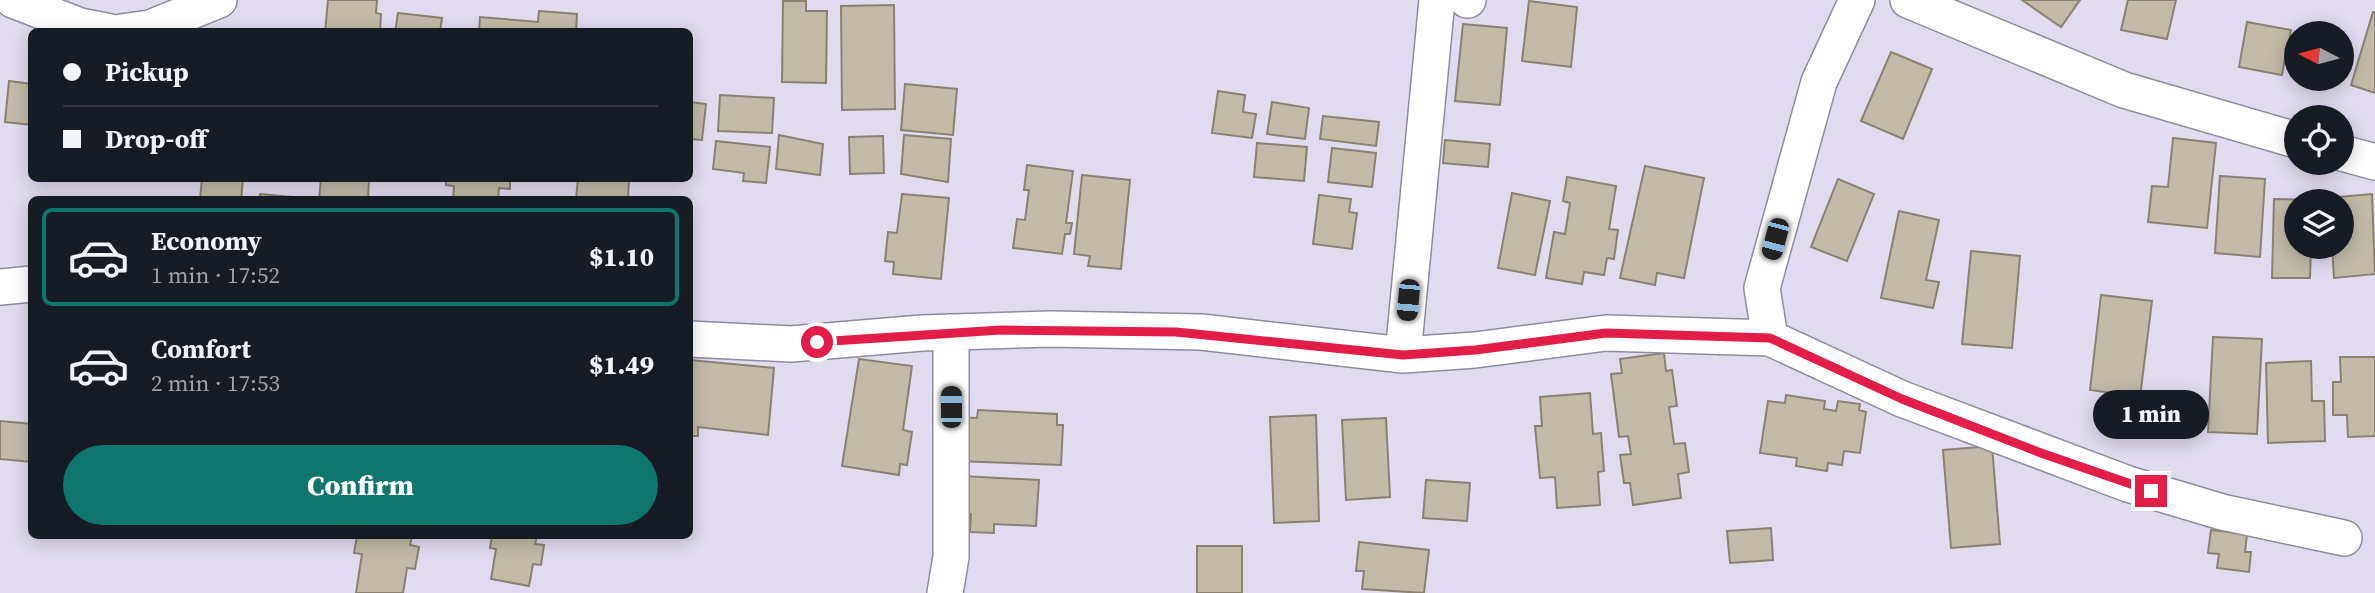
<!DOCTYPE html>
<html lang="en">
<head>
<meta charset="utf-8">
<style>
  :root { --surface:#171b24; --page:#242831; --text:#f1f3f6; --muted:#9ea1a6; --line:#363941; --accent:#0f766e }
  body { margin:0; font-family:"Source Serif 4",serif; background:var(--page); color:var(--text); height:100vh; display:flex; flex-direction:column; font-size:26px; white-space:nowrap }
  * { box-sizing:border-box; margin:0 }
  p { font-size:23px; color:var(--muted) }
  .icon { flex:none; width:38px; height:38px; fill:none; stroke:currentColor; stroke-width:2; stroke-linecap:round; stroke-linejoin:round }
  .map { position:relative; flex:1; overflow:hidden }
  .panel { position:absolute; left:28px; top:196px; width:665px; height:343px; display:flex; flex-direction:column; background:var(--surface); border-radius:10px; box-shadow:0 4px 18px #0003 }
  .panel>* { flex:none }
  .banner { position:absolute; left:28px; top:28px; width:665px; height:154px; border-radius:10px; box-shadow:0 4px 18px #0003; display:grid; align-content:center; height:154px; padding:0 35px; background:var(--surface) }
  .needle { width:46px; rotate:276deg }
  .buttons { position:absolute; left:2284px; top:21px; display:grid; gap:14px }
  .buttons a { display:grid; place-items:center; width:70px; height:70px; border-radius:50%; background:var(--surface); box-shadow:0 4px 18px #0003; font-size:35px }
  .end { position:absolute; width:32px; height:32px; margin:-16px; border:9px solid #e11d48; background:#fff; box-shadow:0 0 0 4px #fff }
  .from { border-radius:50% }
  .bubble { position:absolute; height:49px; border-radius:24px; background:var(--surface); box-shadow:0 4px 18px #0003; font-size:23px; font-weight:800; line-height:49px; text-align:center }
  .car { position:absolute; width:21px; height:42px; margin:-21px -10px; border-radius:9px; box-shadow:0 0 5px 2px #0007; background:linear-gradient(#222 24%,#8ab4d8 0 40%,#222 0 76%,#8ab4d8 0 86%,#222 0) }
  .banner b { display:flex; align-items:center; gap:24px; height:66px; font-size:26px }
  .banner b+b { border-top:2px solid var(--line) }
  .banner i { width:18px; height:18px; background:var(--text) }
  ul { padding:12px 0 0; list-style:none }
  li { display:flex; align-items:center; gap:21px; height:98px; margin:0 14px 10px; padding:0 21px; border:4px solid transparent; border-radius:10px }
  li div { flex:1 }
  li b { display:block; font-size:26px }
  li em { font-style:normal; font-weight:800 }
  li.active { border-color:var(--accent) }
  li>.icon { width:63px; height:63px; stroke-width:1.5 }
  .cta { display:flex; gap:14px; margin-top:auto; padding:14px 35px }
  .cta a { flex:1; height:80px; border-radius:42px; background:var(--accent); color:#fff; font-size:28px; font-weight:800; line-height:80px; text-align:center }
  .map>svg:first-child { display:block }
  .building { fill:#c1baa7; stroke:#898270; stroke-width:2 }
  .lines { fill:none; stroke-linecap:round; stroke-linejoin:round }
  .street-casing { stroke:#8f8b9d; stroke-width:38 }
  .street { stroke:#fff; stroke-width:35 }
  .route { stroke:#e11d48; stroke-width:9 }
</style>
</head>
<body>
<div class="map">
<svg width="2375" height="593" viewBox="0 0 2375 593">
  <rect width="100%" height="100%" fill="#e0dbef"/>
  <path class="building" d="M328 0H377L376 13 381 14 380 32H325Z
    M2022 0H2080L2061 27Z
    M2128 0H2176L2167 39 2121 30Z
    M783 1H806V11H827L826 83 782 82Z
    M1529 1 1577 7 1571 67 1522 61Z
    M894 5 895 109 842 110 841 6Z
    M539 11 577 14 576 32H479L480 17 538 22Z
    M2373 12H2375V93L2351 85Z
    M398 13 442 18 440 32H395Z
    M2247 22 2291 30 2289 42 2296 44V60L2285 58 2282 75 2239 67Z
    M1463 24 1507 28 1500 105 1455 101Z
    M1891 52 1932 69 1903 139 1861 121Z
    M9 81 32 84V125L5 122Z
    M905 84 957 89 953 135 901 130Z
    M1218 91 1245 95 1243 112 1256 114 1252 138 1212 133Z
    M720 95 774 98 772 133 718 131Z
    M690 102 706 104 702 140 690 139Z
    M1272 102 1309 108 1305 139 1267 134Z
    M1323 116 1379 122 1376 146 1320 139Z
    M779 135 823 144 820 175 776 169Z
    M904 135 951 139 948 182 901 174Z
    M883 136 884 173 850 174 849 137Z
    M2173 138 2216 143 2207 228 2148 222 2152 186 2168 187Z
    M1445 140 1490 144 1488 167 1443 163Z
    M716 141 770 147 766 183 743 181 744 173 713 169Z
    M1257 143 1307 147 1304 181 1254 177Z
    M1332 148 1376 153 1372 187 1328 182Z
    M1027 165 1073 171 1066 223H1072L1070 234H1065L1062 254 1013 248 1017 219 1025 220 1029 190H1024Z
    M1645 166 1704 178 1684 278 1657 273 1655 285 1620 278Z
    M1082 175 1130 180 1121 269 1088 266 1090 256 1074 254Z
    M2220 176 2265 179 2260 257 2215 253Z
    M1567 177 1616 186 1609 229 1618 230 1614 259 1607 258 1604 275 1584 272 1582 284 1546 278 1554 232 1565 234 1570 203 1563 201Z
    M202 178H243L241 200H200Z
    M321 178H369L368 200H319Z
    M446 178H510V189L499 188 498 200H453L454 186 446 185Z
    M578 178 629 179 628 200H576Z
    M1838 179 1874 194 1847 261 1811 247Z
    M1512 193 1550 201 1535 275 1498 268Z
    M260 194 303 198V200H259Z
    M902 194 949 198 941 279 893 274 894 262 885 261 888 232 897 233Z
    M2372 194 2375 274 2334 278 2332 247H2342V201H2328V198Z
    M1319 195 1351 199 1349 212 1357 213 1352 249 1313 244Z
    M2274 199 2312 200 2296 201V247H2311L2310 278H2272Z
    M1899 211 1939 220 1926 280 1939 282 1933 308 1881 298Z
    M1971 251 2020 256 2012 348 1962 344Z
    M2101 295 2152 301 2140 397 2090 390Z
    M2213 337 2262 339 2257 434 2208 432Z
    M1664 353 1666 371 1672 370 1677 406 1669 407 1674 444 1685 443 1689 472 1678 474 1681 498 1633 505 1630 483H1624L1620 455 1631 454 1628 436 1619 437 1611 374 1622 373 1620 359Z
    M2340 357H2375V436L2348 437 2347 415H2333V382H2341Z
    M859 359 912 366 903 430 912 432 907 465 900 464 899 475 842 466Z
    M690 360 774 368 768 435 698 427V436H690Z
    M2311 361 2312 401H2324L2325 441 2268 443 2266 363Z
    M1590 393 1593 434 1601 433 1604 471 1598 472 1600 505 1557 508 1555 477 1540 478 1535 426H1542L1540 397Z
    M1786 395 1825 401 1824 409 1836 411 1838 401 1860 404 1859 410 1866 412 1860 453 1844 451 1842 465 1828 463 1827 471 1796 466 1797 458 1760 453 1768 401 1785 403Z
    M978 410 1057 414V425H1063L1061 465 956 461 958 417 977 418Z
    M1316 415 1319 521 1274 523 1270 417Z
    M1386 418 1390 497 1346 500 1342 420Z
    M0 421 32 424V462L0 459Z
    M1992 446 2000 544 1951 548 1943 450Z
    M962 476 1039 480 1036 526 994 524V533L970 532 971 514 960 513Z
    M1426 480 1470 483 1467 521 1423 518Z
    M1771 528 1773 560 1730 563 1727 531Z
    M2211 530 2247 534 2245 552H2251L2249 572 2217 568 2219 554 2208 553Z
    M357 536H412L410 545 419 547 415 569 407 568 403 593H356L362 554 354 553Z
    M492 536H537L535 544 544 545 541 565 533 564 529 586 491 579 496 549 490 548Z
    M1359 542 1429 550 1424 593 1362 589 1364 571H1356Z
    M1197 546H1242V593H1197Z"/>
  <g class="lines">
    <g class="street-casing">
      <path id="street" d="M13 0 80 26 110 32
        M1467 0H1468
        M1908 0 2124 90 2296 140
        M121 32 150 28 219 0
        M2342 153 2375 162
        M0 287 32 284
        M1770 338 1762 288 1819 82 1857 0
        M690 339 791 344 922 333 1051 329 1201 332 1403 355 1475 350 1606 333 1770 338 1902 399 2128 484 2222 512 2344 538
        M1403 355 1437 0
        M945 593 951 557V332"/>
    </g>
    <use href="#street" class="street"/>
  </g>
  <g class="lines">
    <path class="route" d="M817 342 1001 330 1176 332 1403 355 1475 350 1606 333 1770 338 1902 399 2041 453 2151 491"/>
  </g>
</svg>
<div class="buttons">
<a><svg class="needle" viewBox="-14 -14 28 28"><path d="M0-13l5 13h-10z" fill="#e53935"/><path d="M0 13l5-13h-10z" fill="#9ea1a6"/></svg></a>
<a><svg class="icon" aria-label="locate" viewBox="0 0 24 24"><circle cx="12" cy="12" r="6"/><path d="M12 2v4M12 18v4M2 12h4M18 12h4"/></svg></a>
<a><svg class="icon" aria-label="layers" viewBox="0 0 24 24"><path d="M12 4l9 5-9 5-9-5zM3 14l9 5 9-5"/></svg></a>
</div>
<i class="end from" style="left:817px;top:342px"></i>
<i class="end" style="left:2151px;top:491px"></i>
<div class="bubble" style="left:2093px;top:390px;width:116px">1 min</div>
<i class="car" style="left:1775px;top:239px;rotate:195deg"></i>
<i class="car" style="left:1408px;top:300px;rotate:185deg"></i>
<i class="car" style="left:951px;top:407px;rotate:0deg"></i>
<div class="banner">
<b><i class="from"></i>Pickup</b>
<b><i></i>Drop-off</b>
</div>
<section class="panel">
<ul>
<li class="active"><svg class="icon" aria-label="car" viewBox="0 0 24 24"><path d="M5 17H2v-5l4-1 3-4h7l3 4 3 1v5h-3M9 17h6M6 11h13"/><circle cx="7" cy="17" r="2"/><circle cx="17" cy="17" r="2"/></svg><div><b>Economy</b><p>1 min · 17:52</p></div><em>$1.10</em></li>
<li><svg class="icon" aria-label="car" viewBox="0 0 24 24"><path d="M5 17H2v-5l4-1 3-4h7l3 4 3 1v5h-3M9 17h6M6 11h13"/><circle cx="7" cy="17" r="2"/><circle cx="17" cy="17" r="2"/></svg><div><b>Comfort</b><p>2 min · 17:53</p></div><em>$1.49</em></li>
</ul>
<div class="cta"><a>Confirm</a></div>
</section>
</div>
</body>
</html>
